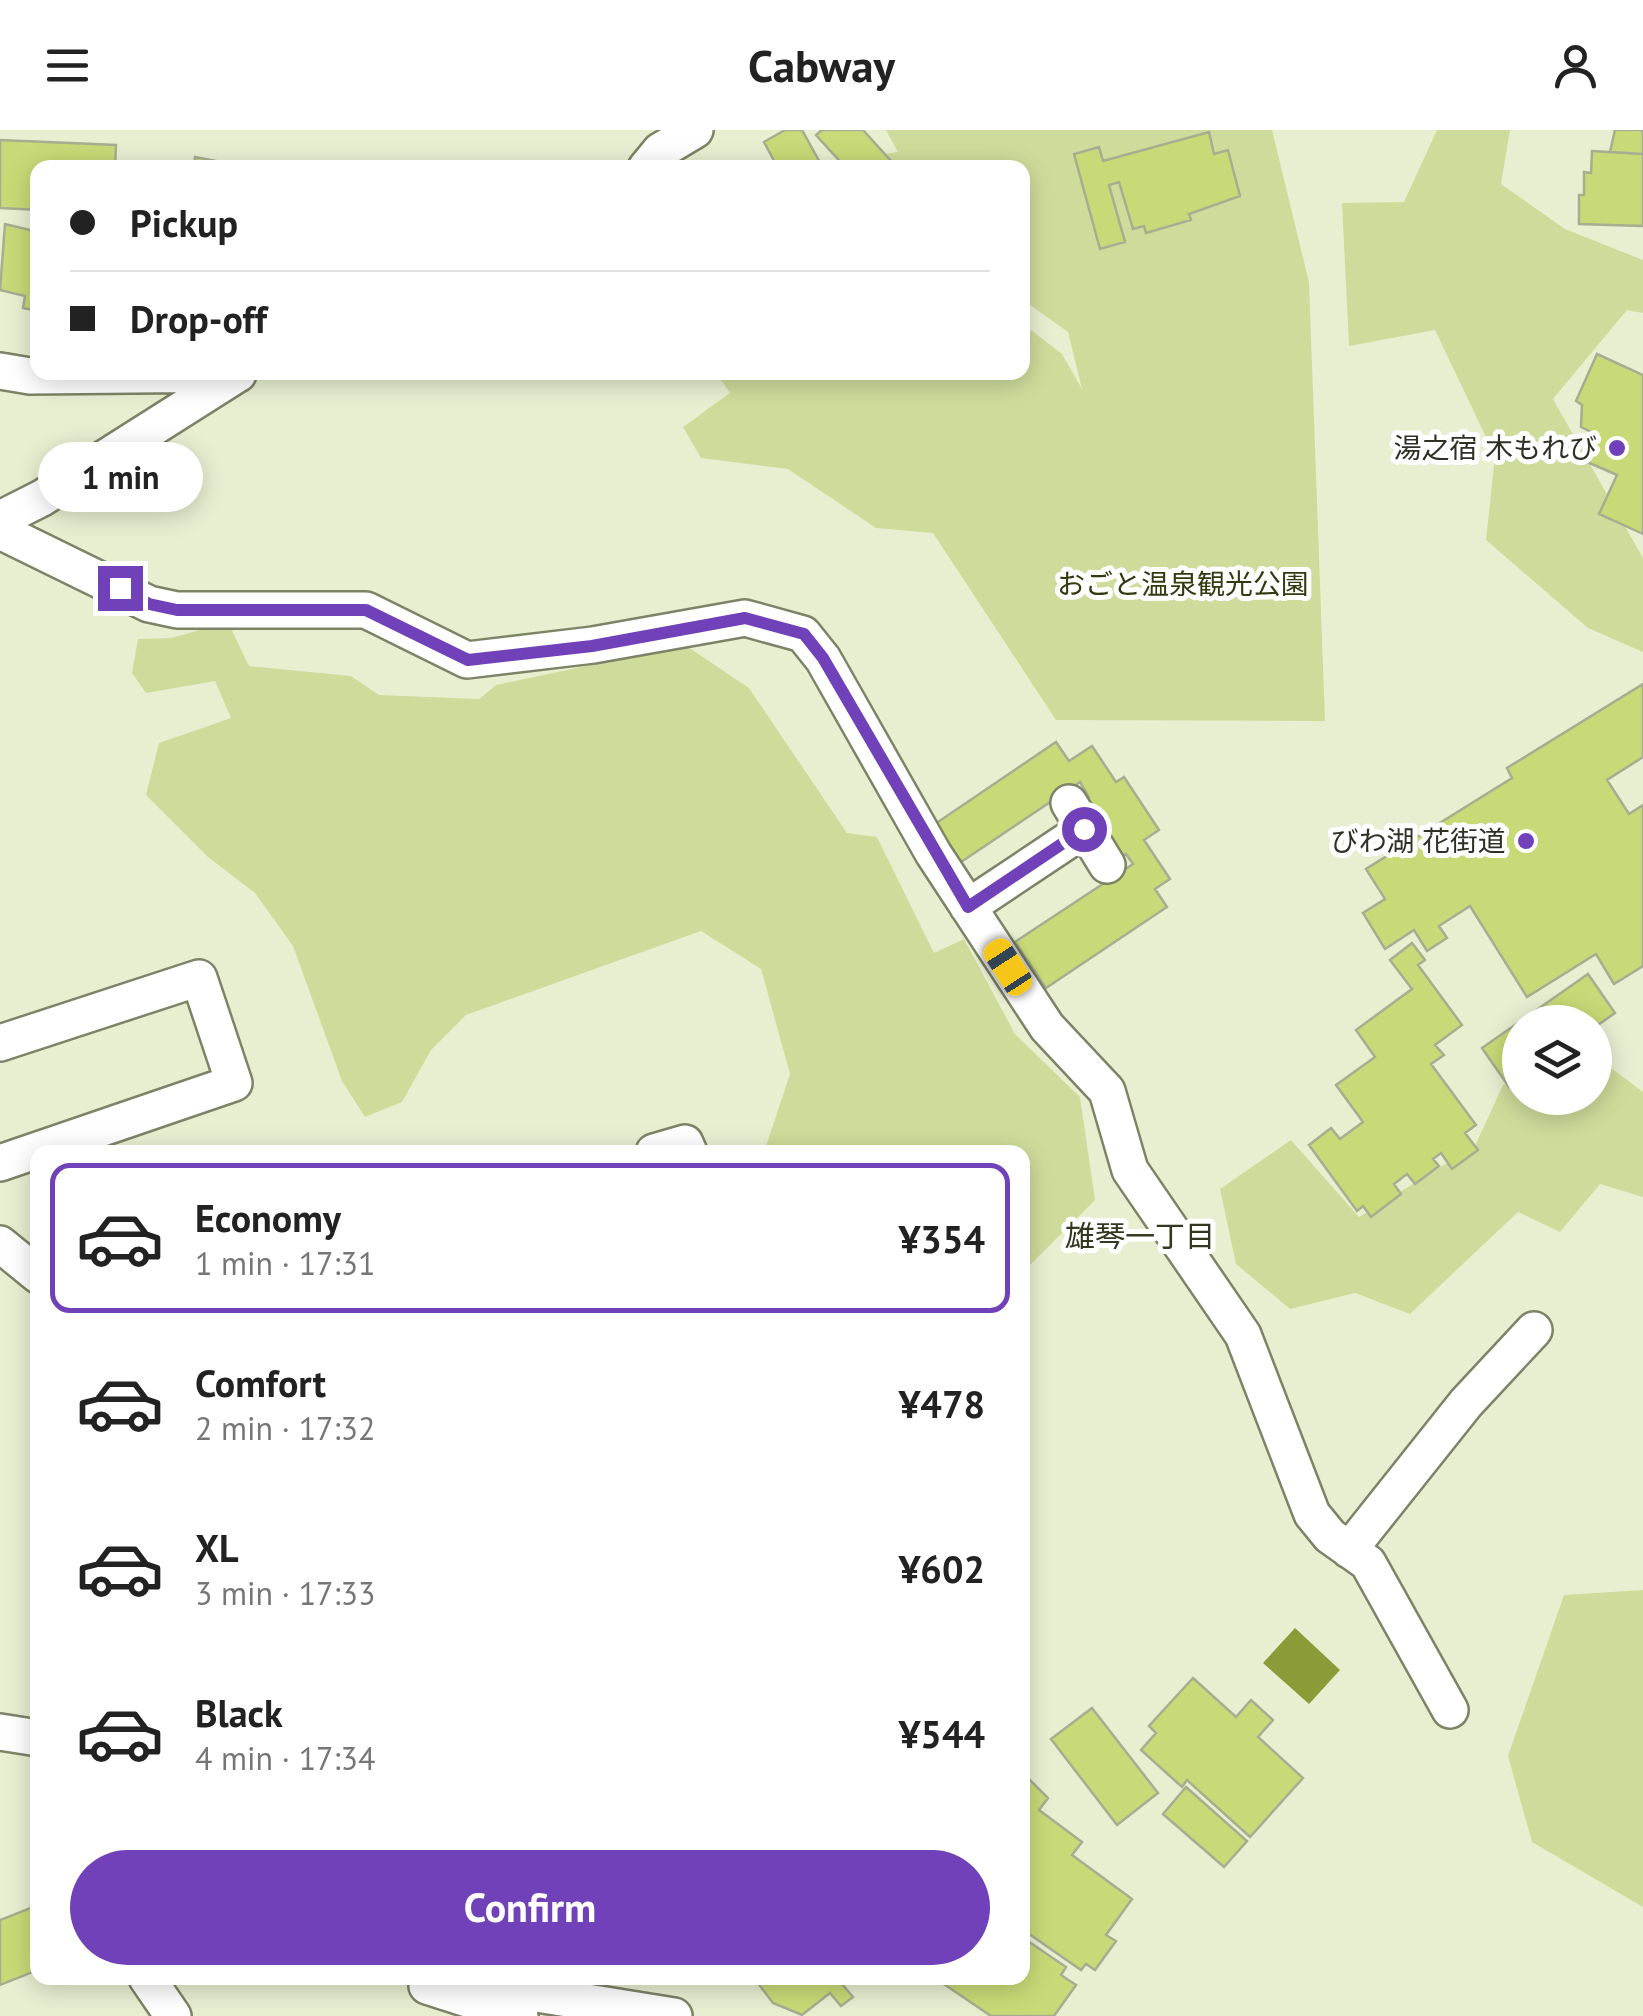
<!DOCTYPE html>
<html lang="en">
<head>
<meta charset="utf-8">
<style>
  :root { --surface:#fff; --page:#f6f6f6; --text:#222; --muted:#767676; --line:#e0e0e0; --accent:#7041b9 }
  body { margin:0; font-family:"PT Sans","Noto Sans JP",sans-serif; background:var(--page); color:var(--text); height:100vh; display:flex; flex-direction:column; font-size:38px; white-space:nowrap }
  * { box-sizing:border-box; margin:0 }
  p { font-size:32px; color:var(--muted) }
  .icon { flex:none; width:55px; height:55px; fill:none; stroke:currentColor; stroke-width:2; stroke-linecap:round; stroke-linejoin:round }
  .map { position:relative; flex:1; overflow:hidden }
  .sheet { position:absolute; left:30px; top:1015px; width:1000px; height:840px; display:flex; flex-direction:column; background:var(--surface); border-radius:20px; box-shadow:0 5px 25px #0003 }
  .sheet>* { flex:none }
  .guide { position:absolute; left:30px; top:30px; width:1000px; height:220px; border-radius:20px; box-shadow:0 5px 25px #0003; display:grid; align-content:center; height:220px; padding:0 40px; background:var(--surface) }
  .controls { position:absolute; left:1502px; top:875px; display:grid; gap:20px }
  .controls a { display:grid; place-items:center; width:110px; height:110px; border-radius:50%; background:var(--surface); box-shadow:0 5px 25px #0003; font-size:50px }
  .end { position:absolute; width:45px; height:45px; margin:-22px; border:12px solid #7041b9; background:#fff; box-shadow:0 0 0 5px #fff }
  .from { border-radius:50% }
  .bubble { position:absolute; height:70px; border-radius:35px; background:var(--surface); box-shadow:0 5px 25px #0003; font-size:32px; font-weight:600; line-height:70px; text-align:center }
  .car { position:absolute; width:30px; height:60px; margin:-30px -15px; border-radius:12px; box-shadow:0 0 8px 2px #0007; background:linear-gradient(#f5c518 24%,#345 0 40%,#f5c518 0 76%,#345 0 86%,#f5c518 0) }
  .guide b { display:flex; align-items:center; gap:35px; height:95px; font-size:38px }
  .guide b+b { border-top:2px solid var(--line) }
  .guide i { width:25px; height:25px; background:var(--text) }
  ul { padding:18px 0 0; list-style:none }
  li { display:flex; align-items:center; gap:30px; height:150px; margin:0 20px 15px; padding:0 20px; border:5px solid transparent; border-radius:20px }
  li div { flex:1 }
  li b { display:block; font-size:38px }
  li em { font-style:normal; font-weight:600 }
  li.current { border-color:var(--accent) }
  li>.icon { width:90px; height:90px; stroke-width:1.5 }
  .button { display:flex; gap:20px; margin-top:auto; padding:20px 40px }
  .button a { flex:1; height:115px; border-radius:60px; background:var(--accent); color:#fff; font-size:40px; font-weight:600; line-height:115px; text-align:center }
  header { display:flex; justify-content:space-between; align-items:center; height:130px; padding:0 40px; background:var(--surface); font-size:45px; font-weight:600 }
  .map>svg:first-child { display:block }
  .green { fill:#cedc9b }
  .water { fill:#8b9b37 }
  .building { fill:#c8da77; stroke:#a7ad90; stroke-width:2.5 }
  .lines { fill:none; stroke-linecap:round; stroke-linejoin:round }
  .minor-casing { stroke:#7d8367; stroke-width:40 }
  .minor { stroke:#fff; stroke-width:35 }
  .route { stroke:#7041b9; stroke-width:12 }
  .poi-dot { fill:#7041b9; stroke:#fff; stroke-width:4 }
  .labels { text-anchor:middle; stroke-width:10; stroke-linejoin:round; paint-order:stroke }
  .poi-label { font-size:28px; fill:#2f3126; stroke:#fff; text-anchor:end }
  .park-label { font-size:28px; fill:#333a10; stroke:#fff }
  .neighbourhood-label { font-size:30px; fill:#343820; stroke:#fff }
</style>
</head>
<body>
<header><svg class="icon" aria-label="menu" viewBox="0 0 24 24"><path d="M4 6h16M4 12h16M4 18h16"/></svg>Cabway<svg class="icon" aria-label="person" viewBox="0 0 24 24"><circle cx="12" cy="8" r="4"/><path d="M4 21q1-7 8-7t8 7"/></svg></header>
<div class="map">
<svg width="1643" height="1886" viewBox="0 0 1643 1886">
  <rect width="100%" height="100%" fill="#e8efd1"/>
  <path class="green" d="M886 0H1272L1309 152 1325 591 1056 590 933 403 876 398 788 339 701 328 683 297 730 263 716 243 1022 242 1023 194 1062 224 1082 259 1068 202 1023 170 1022 38 788 37 898 22Z
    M1437 0H1510L1501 54 1565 99 1643 130V183L1627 180 1553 269 1643 428V522L1588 498 1486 410 1495 326 1435 200 1349 216 1342 73 1404 72Z
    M228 492 249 536 351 546 379 565 479 569 496 555 685 515 749 558 847 703 877 707 934 823 964 809 1015 904 1080 967 1095 1070 1023 1142 1022 1022H764L790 944 761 839 701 801 466 885 431 920 402 972 365 987 342 951 293 816 255 763 208 727 146 665 159 613 231 588 215 551 146 563 132 543 138 509 171 508Z
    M1598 928 1643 962V1067L1600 1054 1560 1102 1518 1082 1410 1184 1355 1163 1290 1179 1236 1134 1220 1059 1291 1010 1359 1087 1475 1016 1503 955 1520 950V968H1595Z
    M1643 1460V1777L1532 1712 1508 1626 1564 1465Z"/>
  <path class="water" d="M1295 1498 1340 1540 1309 1574 1263 1533Z"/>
  <path class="building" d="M785 0H802L823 38H778L764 12Z
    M822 0H863L892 32 887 38H846L816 5Z
    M1615 0H1643V24L1610 22Z
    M1209 2 1214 24 1228 20 1240 66 1189 84 1191 90 1146 103 1144 96 1133 99 1119 52 1109 55 1125 112 1100 119 1074 24 1099 17 1103 31Z
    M0 10 116 15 115 38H38V80L0 78Z
    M1592 21 1643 24V96L1579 94V65H1584V42L1591 43Z
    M195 27 216 31 215 38H194Z
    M5 94 38 102V181L23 178 25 166 0 160Z
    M1597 224 1643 245V404L1599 384 1617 345 1585 331 1597 305 1581 297 1582 275 1576 271Z
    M1643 554V627L1607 650 1629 684 1643 675V836L1614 854 1596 824 1527 867 1470 776 1439 796 1447 808 1427 821 1414 800 1385 819 1363 783 1385 769 1366 739 1512 648 1507 638Z
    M1056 612 1069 631 1092 616 1116 652 1124 647 1159 700 1144 710 1170 749 1155 759 1167 777 1046 858 1015 812 1133 734 1126 724 1122 727 1083 670 1089 667 1080 652 961 732 935 694Z
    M1412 813 1425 830 1418 835 1462 895 1435 915 1444 925 1431 934 1476 995 1465 1003 1478 1020 1452 1039 1441 1023 1433 1029 1439 1036 1415 1054 1407 1044 1394 1054 1401 1064 1371 1087 1363 1076 1357 1081 1309 1015 1331 998 1340 1009 1363 992 1336 955 1375 927 1356 900 1412 859 1390 830Z
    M1588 844 1615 883 1595 897V892H1520V949L1509 957 1482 918Z
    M1193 1548 1236 1587 1251 1570 1273 1590 1258 1607 1303 1648 1250 1707 1187 1650 1182 1657 1141 1620 1156 1603 1149 1596Z
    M1092 1578 1158 1663 1117 1695 1051 1609Z
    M1022 1642 1048 1668 1039 1680 1082 1712 1072 1725 1132 1769 1106 1805 1116 1811 1095 1840 1086 1834 1081 1840 1022 1799Z
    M1186 1657 1247 1711 1224 1737 1163 1684Z
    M38 1775V1840L0 1855V1790Z
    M1022 1807 1066 1837 1061 1845 1076 1855 1054 1886H991L935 1848H1022Z
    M754 1848H850L842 1854 853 1867 841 1876 830 1863 802 1885 773 1873Z"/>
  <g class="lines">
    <g class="minor-casing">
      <path id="minor" d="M646 38 660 21 695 0
        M0 241 30 246 238 244
        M0 389 42 368 236 245
        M0 401 149 474 177 480H366L467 530 593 515 745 488 803 504 823 529 933 723 1047 897 1107 961 1130 1040 1243 1205 1312 1384 1330 1406 1368 1433 1450 1580
        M1069 673 1107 735
        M968 777 1085 699
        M0 913 199 848 234 953 0 1033
        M654 1022 685 1013 689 1022
        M0 1114 38 1145
        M1349 1420 1466 1273 1534 1200
        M0 1602 38 1608
        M147 1848 173 1886
        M494 1848 537 1864 674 1886
        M427 1856 520 1886"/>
    </g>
    <use href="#minor" class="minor"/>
  </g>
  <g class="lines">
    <path class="route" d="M120 458 149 474 177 480H366L468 530 592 516 745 488 804 504 823 528 968 777 1084 699"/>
  </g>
  <g class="poi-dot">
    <circle cx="1617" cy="318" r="10"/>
    <circle cx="1526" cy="711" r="10"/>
  </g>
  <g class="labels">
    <g class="poi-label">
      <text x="1597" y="328">湯之宿 木もれび</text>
      <text x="1506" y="721">びわ湖 花街道</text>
    </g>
    <g class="park-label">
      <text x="1183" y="464">おごと温泉観光公園</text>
    </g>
    <g class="neighbourhood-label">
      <text x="1140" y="1117">雄琴一丁目</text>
    </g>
  </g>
</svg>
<div class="controls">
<a><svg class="icon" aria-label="layers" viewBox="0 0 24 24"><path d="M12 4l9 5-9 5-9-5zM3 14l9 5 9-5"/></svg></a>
</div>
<i class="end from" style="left:1084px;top:699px"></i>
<i class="end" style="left:120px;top:458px"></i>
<div class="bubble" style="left:38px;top:312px;width:165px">1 min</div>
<i class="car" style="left:1008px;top:837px;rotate:327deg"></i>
<div class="guide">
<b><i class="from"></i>Pickup</b>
<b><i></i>Drop-off</b>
</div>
<section class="sheet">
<ul>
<li class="current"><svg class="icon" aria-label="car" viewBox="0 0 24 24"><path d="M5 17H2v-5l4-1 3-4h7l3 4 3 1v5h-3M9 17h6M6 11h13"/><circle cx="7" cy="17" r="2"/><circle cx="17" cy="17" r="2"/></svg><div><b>Economy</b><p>1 min · 17:31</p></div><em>¥354</em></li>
<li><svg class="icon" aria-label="car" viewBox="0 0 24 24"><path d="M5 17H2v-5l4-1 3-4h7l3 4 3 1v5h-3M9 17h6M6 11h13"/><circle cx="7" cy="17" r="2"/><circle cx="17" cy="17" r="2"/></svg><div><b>Comfort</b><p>2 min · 17:32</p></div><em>¥478</em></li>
<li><svg class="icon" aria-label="car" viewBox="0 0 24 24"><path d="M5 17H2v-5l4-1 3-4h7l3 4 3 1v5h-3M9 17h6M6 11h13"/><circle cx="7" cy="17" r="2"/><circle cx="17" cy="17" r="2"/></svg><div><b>XL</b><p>3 min · 17:33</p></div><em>¥602</em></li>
<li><svg class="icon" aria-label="car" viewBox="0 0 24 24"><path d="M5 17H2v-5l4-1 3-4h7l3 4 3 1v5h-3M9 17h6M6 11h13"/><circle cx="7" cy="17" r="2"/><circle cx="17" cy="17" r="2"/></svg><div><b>Black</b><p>4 min · 17:34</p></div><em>¥544</em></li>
</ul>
<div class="button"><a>Confirm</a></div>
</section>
</div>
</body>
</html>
